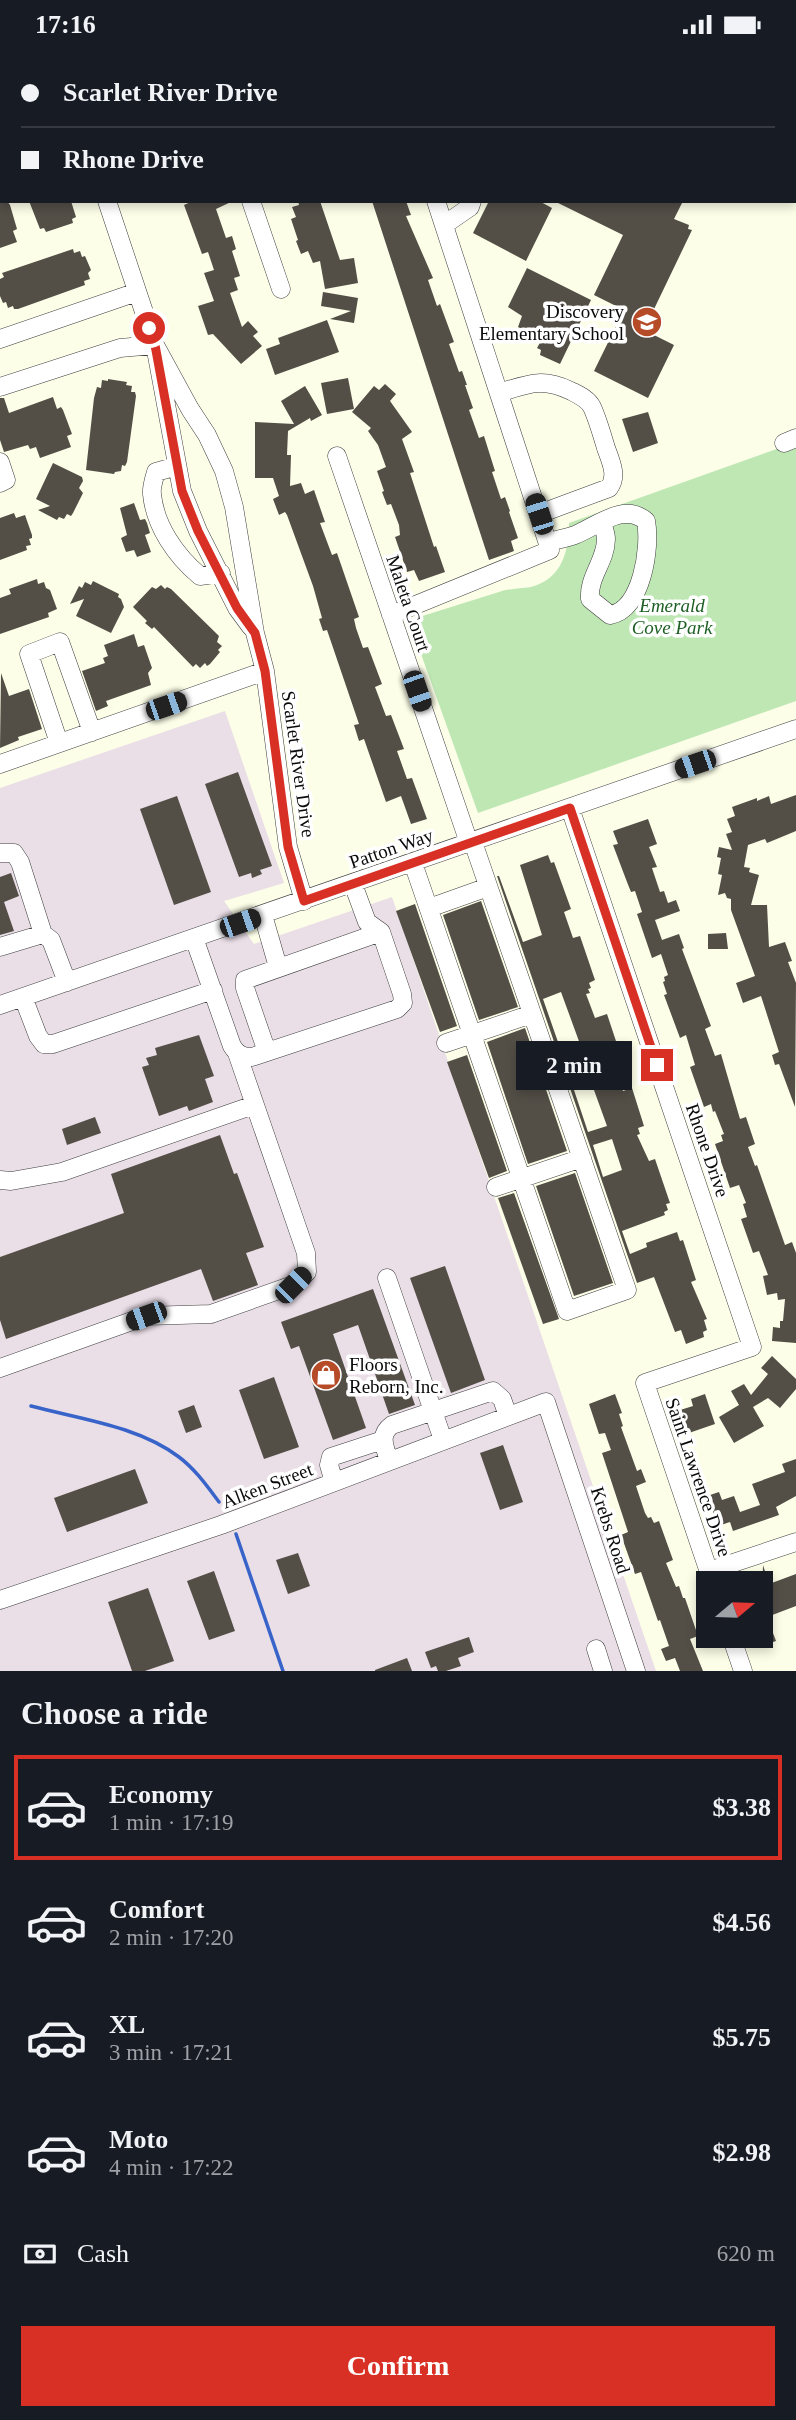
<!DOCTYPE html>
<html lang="en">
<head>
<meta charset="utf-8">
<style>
  :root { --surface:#171b24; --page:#242831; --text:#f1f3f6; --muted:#9ea1a6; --line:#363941; --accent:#d93025 }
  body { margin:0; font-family:"Times New Roman",serif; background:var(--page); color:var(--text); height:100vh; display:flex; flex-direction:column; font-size:26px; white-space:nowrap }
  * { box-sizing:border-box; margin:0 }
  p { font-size:23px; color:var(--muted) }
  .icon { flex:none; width:38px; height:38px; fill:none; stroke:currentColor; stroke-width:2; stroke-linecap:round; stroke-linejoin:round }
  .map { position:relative; height:1622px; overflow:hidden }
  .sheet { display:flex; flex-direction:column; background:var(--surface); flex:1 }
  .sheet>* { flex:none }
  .top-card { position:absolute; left:0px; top:0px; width:796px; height:154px; box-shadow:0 4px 10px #0003; display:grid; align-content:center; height:154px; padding:0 21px; background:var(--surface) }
  .needle { width:46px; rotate:71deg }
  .tools { position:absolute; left:696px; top:1522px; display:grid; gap:14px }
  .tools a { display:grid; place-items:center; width:77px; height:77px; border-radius:0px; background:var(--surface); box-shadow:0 4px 10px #0003; font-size:35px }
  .end { position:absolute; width:32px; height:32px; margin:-16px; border:9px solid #d93025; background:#fff; box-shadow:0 0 0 4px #fff }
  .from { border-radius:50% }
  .bubble { position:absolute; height:49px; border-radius:0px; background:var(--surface); box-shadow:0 4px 10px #0003; font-size:23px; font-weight:700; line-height:49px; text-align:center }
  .car { position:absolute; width:21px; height:42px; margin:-21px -10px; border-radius:9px; box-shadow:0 0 5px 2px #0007; background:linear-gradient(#222 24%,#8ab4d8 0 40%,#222 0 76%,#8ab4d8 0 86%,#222 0) }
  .top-card b { display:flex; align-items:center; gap:24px; height:66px; font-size:26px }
  .top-card b+b { border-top:2px solid var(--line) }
  .top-card i { width:18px; height:18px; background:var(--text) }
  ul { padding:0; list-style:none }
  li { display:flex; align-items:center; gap:21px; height:105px; margin:0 14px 10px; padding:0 7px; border:4px solid transparent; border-radius:0px }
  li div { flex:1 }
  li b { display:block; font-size:26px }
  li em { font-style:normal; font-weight:700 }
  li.selected { border-color:var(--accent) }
  li>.icon { width:63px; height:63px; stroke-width:1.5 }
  h2 { padding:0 21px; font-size:32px; line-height:84px }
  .pay { display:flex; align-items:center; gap:18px; height:77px; padding:0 21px; font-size:26px }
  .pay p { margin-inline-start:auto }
  .button { display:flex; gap:14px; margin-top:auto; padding:14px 21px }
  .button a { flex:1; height:80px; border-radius:0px; background:var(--accent); color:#fff; font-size:28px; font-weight:700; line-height:80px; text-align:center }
  .status { display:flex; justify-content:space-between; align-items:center; height:49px; padding:0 35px; background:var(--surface); direction:ltr }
  .status svg { height:19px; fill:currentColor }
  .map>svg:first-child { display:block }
  .industrial { fill:#eadee7 }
  .green { fill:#bfe7b4 }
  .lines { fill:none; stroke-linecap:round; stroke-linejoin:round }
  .stream { stroke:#3864c9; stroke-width:3.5 }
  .building { fill:#534f47; fill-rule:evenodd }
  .minor-casing { stroke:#3d3d3d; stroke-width:19 }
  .minor { stroke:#fff; stroke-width:18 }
  .route { stroke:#d93025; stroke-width:9 }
  .labels { text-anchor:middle; stroke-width:7; stroke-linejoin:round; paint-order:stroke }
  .poi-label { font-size:19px; fill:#0a0a0a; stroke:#fff; text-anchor:end }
  .street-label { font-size:19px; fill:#0a0a0a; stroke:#fff }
  .park-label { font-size:19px; font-style:italic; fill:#1e5f24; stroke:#fff }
</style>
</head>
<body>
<div class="status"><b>17:16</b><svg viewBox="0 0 49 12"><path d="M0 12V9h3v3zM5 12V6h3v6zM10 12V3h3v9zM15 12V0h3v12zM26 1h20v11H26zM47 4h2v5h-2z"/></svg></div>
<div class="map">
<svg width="796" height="1622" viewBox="0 0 796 1622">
  <rect width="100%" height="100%" fill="#fcfee8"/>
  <path class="industrial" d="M225 662 284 834 224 852 254 895 392 848 656 1622H0V739Z"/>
  <path class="green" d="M796 393V652L478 764 412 580 416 569C444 560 471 552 499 543 510 539 520 540 531 538 562 530 569 502 569 474Z"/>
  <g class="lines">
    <path class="stream" d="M31 1357C80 1370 138 1377 179 1408 195 1420 207 1437 219 1453
      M236 1485 283 1622"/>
  </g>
  <path class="building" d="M0 138 2 152H7L10 156 17 180 13 182 17 193 0 199Z
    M29 152H71L76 168 72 170 73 174 46 183 44 179 40 180Z
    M193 152H233L216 160 226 189 232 187 236 200 232 202 240 227 234 229 238 241 230 244 242 278 248 272 258 283 253 287 262 297 241 315 213 285 208 286 198 257 214 252 204 224 214 221 208 203 202 205 184 156Z
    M298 152H320L340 211 354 209 358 234 325 240 320 212 313 214 308 202 301 205 296 192 298 191 291 170 296 168 292 158 299 156Z
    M372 152H406L411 166 406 167 433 229 428 231 437 257 440 255 454 293 449 295 459 323 462 322 467 336H465L473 359 469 361 479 389 484 387 495 422 492 423 501 450 505 448 510 462 509 463 518 489 511 492 514 502 489 511Z
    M489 152H539L552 159 526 212 473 184Z
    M554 152H683L674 170 689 176 688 180 692 181 644 281 674 296 648 349 594 322 624 261 594 246 623 186Z
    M73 200 74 204 80 202 82 208 85 207 91 221 88 224 90 230 84 232 85 236 18 260H14L13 257 8 259 6 253 3 254 0 247V230L4 228 2 224Z
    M527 219 591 251 560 315 540 306 541 301 537 299 542 290 518 278 522 267 508 258Z
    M323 243 358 249 354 274 330 270 351 262 321 257Z
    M327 271 339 303 275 326 266 300 280 295 278 289Z
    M348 329 354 360 327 365 321 334Z
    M108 330 127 333 126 336 132 337 131 343H135L136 347 127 413 125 417 122 416 121 422 115 423 114 425 86 421 94 349 97 338 101 339 102 331 108 332Z
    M385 335 396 345 390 352 412 383 402 390 414 423 410 424 434 498 436 497 445 523 419 532 414 521 407 523 395 488 400 486 399 476 391 455 387 456 382 443 384 442 377 422 386 418 378 396 368 382 371 379 352 363 374 337 379 341Z
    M305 337 322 366 311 372 310 369 288 382 287 406H291L290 437 301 434 305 445 314 441 325 473 320 474 332 506 337 504 359 568 354 570 356 579 363 599 368 598 382 635 375 638 386 667 391 666 404 700 397 702 407 730 412 729 427 770 411 775 401 747 386 753 364 690 359 692 354 676 359 675 327 581 323 582 319 570 322 569 313 537 287 466 285 463 279 466 273 450 279 447 273 429H255V373L294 375 281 352Z
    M53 348 57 360 61 358 63 361 72 385 67 387 71 398 40 409 36 398 30 400 28 396 4 403 0 391V349H4L9 364Z
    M648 363 658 394 633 403 622 370Z
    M53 414 82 428 83 432 79 439 83 444 73 464 71 467 67 465 64 470 59 468 57 471 38 461 50 457 36 450Z
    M134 454 140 471 145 470 147 474 150 484 145 486 151 503 137 508 134 501 126 503 121 489 127 486 120 459Z
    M14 464 16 469 25 466 32 486V489L29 490 31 496 26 497 27 501 0 511V469Z
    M37 530 38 535 44 533 46 539 50 541 57 560 48 564 49 568 0 585V549L11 545 9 540Z
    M93 532 119 545 118 548 121 550 124 558 111 584 76 567 84 550 70 555 79 537 82 539 85 533 91 536Z
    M161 536 165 540 167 538 171 540 219 587 217 593 222 597 218 601 220 603 210 615 207 617 205 614 200 619 196 615 193 618 154 578 152 580 145 574 147 572 133 558 152 538 156 540Z
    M134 585 138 598 144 596 152 619 148 624 151 636 106 652 108 657 96 662 82 622 105 614 103 609 108 607 104 596Z
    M1 624 9 647 29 640 42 680 18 688 19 691 0 699Z
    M238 723 272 817 260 821 262 825 252 829 251 824 239 828 205 735Z
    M796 746V782L767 794 765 790 748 796 744 818 750 819 749 823 752 824 759 826 751 856H767L769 898 785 893 792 912 788 913 796 934 795 1058 779 1015 775 1016 772 1006 779 1003 761 947 743 954 736 934 755 927 731 861V850L727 849 725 844 718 846 722 826 718 825 721 809 717 808 719 798 732 801 726 785 732 783 727 770 735 767 732 758 757 749V752L769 747 771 755Z
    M177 747 211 843 174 856 140 760Z
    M648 770 657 795 649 798 657 818 652 819 660 843 664 842 668 854 676 851 680 862 655 871 662 891 679 885 684 899 682 900 711 977 705 980 715 1007 721 1005 740 1070 746 1068 755 1095 748 1098 755 1117 757 1116 785 1196 792 1193 796 1204V1294L772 1292 773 1278 780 1279V1272H783L785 1250 778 1251 777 1244 767 1246 763 1227 768 1226 759 1202 753 1204 741 1170 747 1168 743 1155 746 1154 739 1136 730 1139 715 1095 723 1092 721 1086 724 1085 715 1062 713 1063 711 1055 704 1058 690 1018 695 1016 686 986 680 989 664 946 667 945 663 933 665 932 664 928 668 926 661 905 652 909 637 865 642 863 635 842 631 843 627 833 613 796 618 795 613 782Z
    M548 806 551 814 554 813 571 860 564 863 573 889 580 887 595 931 589 934 591 939 588 940 590 944 586 945 595 969 607 965 621 1007 615 1009 619 1022 616 1023 623 1042 632 1039 644 1077 638 1079 640 1085 637 1086 649 1112 655 1110 670 1154 666 1155 668 1161 664 1163 665 1166 622 1182 630 1205 647 1198 646 1194 677 1183 680 1192 683 1191 696 1231 691 1233 707 1270 704 1271 707 1281 703 1283 704 1288 686 1295 681 1281 675 1283 654 1228 637 1234 497 827H499L523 893 542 886 520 816ZM561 943 584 1006 565 1013 543 950ZM586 1019 607 1077 588 1083 569 1026ZM612 1090 622 1121 603 1128 593 1096Z
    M11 824 19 847 4 853 14 882 0 886V828Z
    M481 852 518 958 479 971 443 866Z
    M415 855 457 977 440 983 396 862Z
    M726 884 728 900H708V885Z
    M525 979 567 1102 528 1115 487 993Z
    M199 986 214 1027 205 1030 213 1053 189 1062 187 1057 159 1067 142 1018 149 1016 146 1009 157 1006 155 999Z
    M467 1006 507 1122 489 1129 447 1013Z
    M95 1068 101 1084 67 1096 62 1080Z
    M220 1086 234 1125 237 1124 264 1198 246 1204 258 1236 213 1252 201 1220 6 1290 0 1271V1208L124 1164 111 1125Z
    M575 1124 613 1234 574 1247 536 1137Z
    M514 1144 559 1270 543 1275 498 1149Z
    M445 1217 485 1331 451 1344 410 1229Z
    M373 1240 415 1356 389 1365 358 1276 333 1285 366 1379 333 1391 299 1297 291 1300 281 1273Z
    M772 1307 796 1330V1340L780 1359 768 1349 753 1358 764 1377 734 1394 719 1368 739 1356 731 1342 744 1335 751 1346 768 1325 761 1319Z
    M274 1328 299 1398 264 1410 239 1341Z
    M615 1345 622 1364 619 1365 623 1377 621 1378 637 1422 641 1420 646 1433 636 1437 645 1464 648 1469 651 1468 654 1474 659 1472 673 1511 666 1514 676 1538 679 1537 683 1549H685L698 1587 690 1590 703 1622H680L675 1609 666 1612 661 1600 669 1597 660 1571 658 1572 641 1523 635 1525 621 1486 628 1483 602 1404 611 1401 605 1384 599 1385 589 1355Z
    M705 1345 715 1375 686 1385 677 1362 693 1357 691 1350Z
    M194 1356 202 1378 186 1384 178 1362Z
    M503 1396 523 1453 500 1461 480 1404Z
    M796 1410V1447L776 1458 779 1466 733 1482 730 1473 718 1477 707 1447 719 1443 722 1451 734 1447 740 1463 760 1456 752 1435 785 1423 782 1415Z
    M135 1420 148 1454 67 1483 54 1449Z
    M298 1504 310 1537 288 1545 276 1511Z
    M763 1516 769 1535 796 1525V1557L767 1568 776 1592 761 1597Z
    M214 1522 235 1582 209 1591 187 1532Z
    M148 1539 174 1612 145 1622H132L108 1553Z
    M469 1588 474 1603 458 1609 461 1617 446 1622H438L436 1617 431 1619 425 1603Z
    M407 1609 412 1622H375V1621Z"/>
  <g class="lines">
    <g class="minor-casing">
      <path id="minor" d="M199 0 200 2
        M386 0 387 2
        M760 0V2
        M458 2 463 0
        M0 36 2 35
        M107 152 155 296 182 442 198 482 237 559 251 578
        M251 152 281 240
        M444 176 470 158 472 152
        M0 290 137 243
        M155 296 190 360 207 386 224 422 234 458 255 584 265 622 288 798 304 852
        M0 338 120 299 155 296
        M499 344C528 335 542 328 571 342 579 346 588 350 592 358 598 371 602 386 606 399 611 413 618 427 609 439L539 465
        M784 394 796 389
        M337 407 469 794
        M0 413 6 431 0 434
        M177 417 156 423C154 430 151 439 152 445 155 477 176 507 200 527L221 524
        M548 493C557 491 566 489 575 486 597 477 624 453 646 472 651 498 642 561 610 566L590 550C588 528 606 512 606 490 606 484 603 478 602 473
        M391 566 550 501 436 152
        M59 694 29 605 60 593 92 683
        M0 715 265 622
        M570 759 752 1298 645 1334 713 1535
        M0 804H14L20 813 43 885
        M413 814 567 1262 627 1241 473 793
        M429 859 488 838
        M263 866 278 918
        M194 889 232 997C237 1005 242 1008 252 1008L397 960 403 954 402 945 381 883 367 873 353 835
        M0 898 43 885 51 891 67 933
        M23 948 38 987 44 995H53L213 941
        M0 956 796 680
        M446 994 532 965
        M267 1003 245 939V931L381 883
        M0 1131 11 1132 62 1123 254 1056
        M496 1138 582 1109
        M387 1229 443 1391
        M0 1319 146 1267 211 1265 293 1236 307 1223 306 1204 237 1004
        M389 1412C385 1398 378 1386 392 1376L493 1342 502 1350 508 1367
        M334 1433 329 1416 331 1408 383 1391
        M709 1522 796 1493
        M0 1551 221 1476 546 1353 636 1622
        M731 1587 743 1622
        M596 1600 603 1622"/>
    </g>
    <use href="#minor" class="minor"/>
  </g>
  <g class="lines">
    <path class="route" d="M149 279 155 296 182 442 198 482 237 559 255 584 265 622 288 798 304 852 570 759 657 1016"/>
  </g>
  <defs>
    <g id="school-disc" transform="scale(1.575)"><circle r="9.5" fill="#b64b27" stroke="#fff"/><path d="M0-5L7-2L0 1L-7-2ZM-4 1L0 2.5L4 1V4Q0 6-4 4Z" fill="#fff"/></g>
    <g id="shop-disc" transform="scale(1.575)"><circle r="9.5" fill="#b64b27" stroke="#fff"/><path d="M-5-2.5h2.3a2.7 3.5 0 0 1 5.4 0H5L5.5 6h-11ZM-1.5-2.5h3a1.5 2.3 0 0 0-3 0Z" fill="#fff"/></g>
  </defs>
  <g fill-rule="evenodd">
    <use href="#school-disc" x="647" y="273"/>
    <use href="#shop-disc" x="326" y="1326"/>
  </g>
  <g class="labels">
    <g class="poi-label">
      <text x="624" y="269">Discovery<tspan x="624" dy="22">Elementary School</tspan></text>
      <text x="349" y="1322" text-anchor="start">Floors<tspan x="349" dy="22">Reborn, Inc.</tspan></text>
    </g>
    <g class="street-label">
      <text transform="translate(409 554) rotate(71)" y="7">Maleta Court</text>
      <text transform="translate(299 715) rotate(82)" y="7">Scarlet River Drive</text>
      <text transform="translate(391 799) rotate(-19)" y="7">Patton Way</text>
      <text transform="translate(708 1101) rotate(71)" y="7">Rhone Drive</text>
      <text transform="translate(699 1428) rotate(71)" y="7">Saint Lawrence Drive</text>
      <text transform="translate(267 1436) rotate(-21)" y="7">Alken Street</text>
      <text transform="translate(611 1481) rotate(72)" y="7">Krebs Road</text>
    </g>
    <g class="park-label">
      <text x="672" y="563">Emerald<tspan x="672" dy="22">Cove Park</tspan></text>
    </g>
  </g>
</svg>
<div class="tools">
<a><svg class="needle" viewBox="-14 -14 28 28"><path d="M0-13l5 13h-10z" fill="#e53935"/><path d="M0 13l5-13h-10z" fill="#9ea1a6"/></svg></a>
</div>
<i class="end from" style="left:149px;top:279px"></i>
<i class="end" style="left:657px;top:1016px"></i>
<div class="bubble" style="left:516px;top:992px;width:116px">2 min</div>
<i class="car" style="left:539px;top:465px;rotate:342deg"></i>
<i class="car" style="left:417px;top:642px;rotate:161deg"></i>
<i class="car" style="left:166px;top:657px;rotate:71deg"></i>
<i class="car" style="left:695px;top:715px;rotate:251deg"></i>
<i class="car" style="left:240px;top:874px;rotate:71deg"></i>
<i class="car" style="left:293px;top:1236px;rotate:45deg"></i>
<i class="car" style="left:146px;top:1267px;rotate:250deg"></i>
<div class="top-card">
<b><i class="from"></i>Scarlet River Drive</b>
<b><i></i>Rhone Drive</b>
</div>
</div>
<section class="sheet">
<h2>Choose a ride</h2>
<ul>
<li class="selected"><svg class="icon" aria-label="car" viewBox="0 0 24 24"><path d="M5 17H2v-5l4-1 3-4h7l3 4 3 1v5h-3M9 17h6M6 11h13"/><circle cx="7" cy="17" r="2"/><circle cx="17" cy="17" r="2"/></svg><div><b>Economy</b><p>1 min · 17:19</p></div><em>$3.38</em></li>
<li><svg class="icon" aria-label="car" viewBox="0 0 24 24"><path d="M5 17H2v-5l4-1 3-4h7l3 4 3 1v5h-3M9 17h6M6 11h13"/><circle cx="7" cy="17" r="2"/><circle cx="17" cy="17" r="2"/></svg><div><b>Comfort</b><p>2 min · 17:20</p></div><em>$4.56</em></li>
<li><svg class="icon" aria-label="car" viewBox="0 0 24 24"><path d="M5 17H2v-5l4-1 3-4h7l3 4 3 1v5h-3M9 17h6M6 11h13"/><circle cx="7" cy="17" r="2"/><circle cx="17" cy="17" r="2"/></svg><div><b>XL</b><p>3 min · 17:21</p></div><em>$5.75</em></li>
<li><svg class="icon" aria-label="car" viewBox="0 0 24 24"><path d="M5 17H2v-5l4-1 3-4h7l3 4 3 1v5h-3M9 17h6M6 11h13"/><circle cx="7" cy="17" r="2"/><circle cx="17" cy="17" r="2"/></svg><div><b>Moto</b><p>4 min · 17:22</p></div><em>$2.98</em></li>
</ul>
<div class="pay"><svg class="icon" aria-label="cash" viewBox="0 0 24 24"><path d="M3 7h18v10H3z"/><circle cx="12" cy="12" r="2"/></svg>Cash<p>620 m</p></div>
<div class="button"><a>Confirm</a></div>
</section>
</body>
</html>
